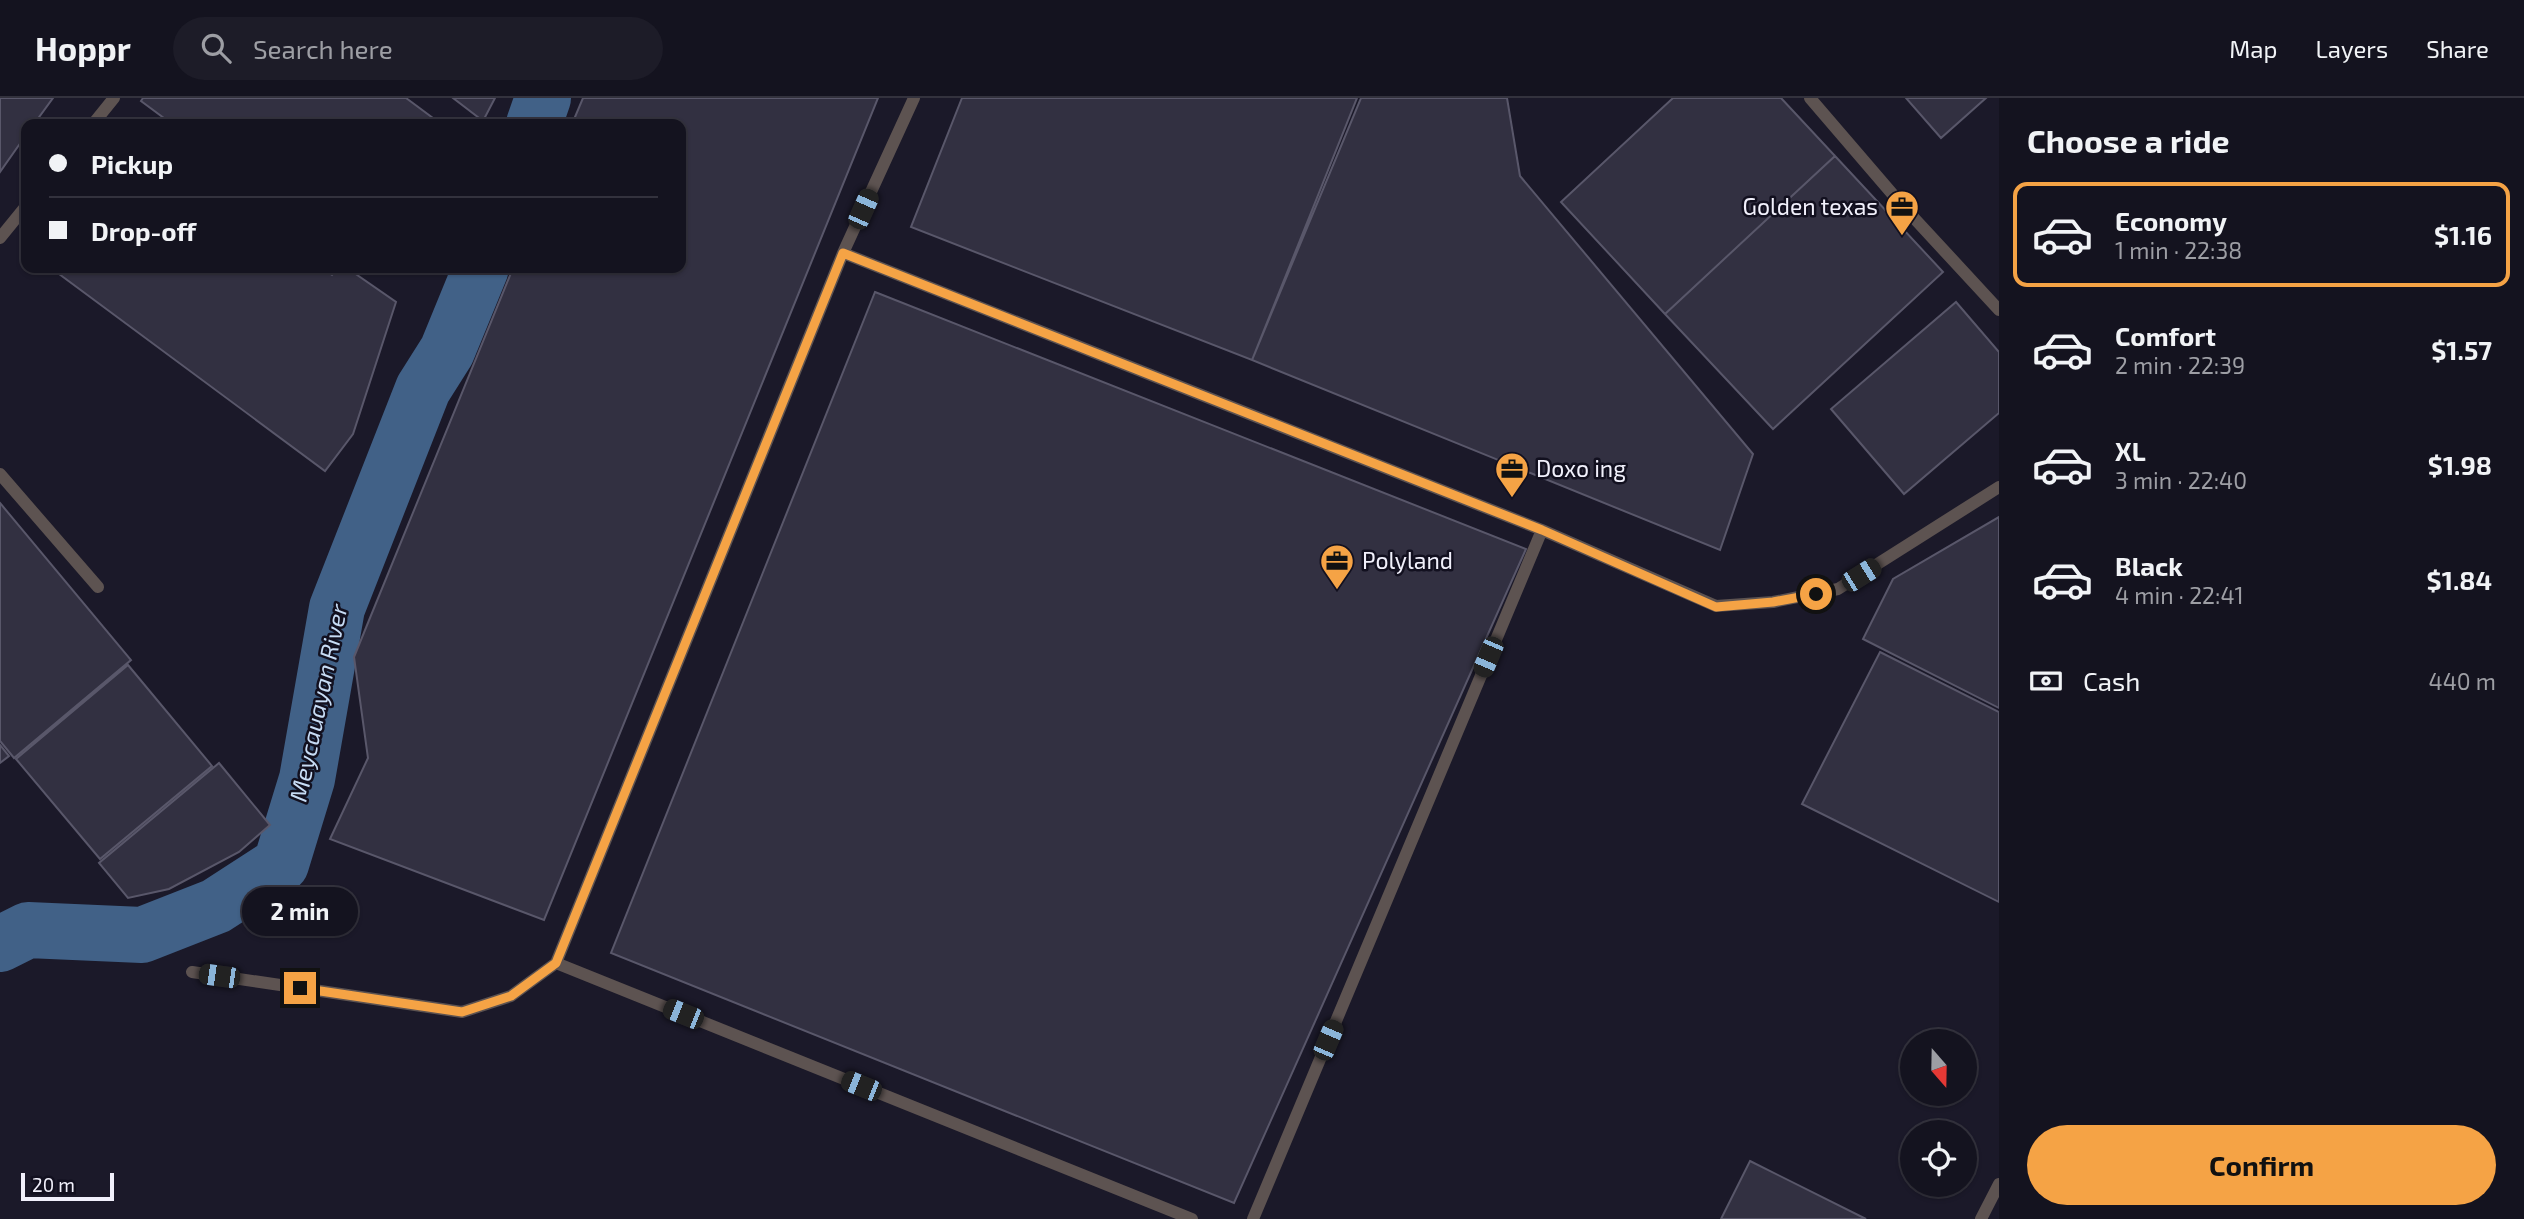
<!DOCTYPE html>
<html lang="en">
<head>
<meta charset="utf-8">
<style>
  :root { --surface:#14131f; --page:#1d1c28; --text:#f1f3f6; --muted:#9d9ea4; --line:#33323d; --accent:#f5a345 }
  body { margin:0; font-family:"Exo 2",sans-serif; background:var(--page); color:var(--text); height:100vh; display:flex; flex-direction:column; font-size:26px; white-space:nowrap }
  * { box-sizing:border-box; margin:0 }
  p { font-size:23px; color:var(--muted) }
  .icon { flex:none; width:38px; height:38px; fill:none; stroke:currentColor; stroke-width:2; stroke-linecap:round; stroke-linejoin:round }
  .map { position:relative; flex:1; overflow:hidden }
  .details { display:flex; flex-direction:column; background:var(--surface); width:525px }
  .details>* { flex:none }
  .hud { position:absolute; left:21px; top:21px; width:665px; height:154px; border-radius:14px; box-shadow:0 2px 5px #0004,0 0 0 2px var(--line); display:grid; align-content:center; height:154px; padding:0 28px; background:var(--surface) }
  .needle { width:46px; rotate:160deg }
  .controls { position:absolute; left:1900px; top:931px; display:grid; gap:14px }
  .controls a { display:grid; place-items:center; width:77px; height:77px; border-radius:50%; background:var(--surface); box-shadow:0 2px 5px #0004,0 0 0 2px var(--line); font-size:35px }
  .scale { position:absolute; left:21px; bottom:18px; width:93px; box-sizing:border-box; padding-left:7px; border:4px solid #f1f0fb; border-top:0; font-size:19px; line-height:24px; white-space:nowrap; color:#f1f0fb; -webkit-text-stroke:5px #12101f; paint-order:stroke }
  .end { position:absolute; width:32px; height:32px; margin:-16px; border:9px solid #f5a345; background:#111; box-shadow:0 0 0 4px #111 }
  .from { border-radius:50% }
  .bubble { position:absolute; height:49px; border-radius:24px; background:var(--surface); box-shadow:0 2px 5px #0004,0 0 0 2px var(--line); font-size:23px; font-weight:700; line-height:49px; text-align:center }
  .car { position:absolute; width:21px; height:42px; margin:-21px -10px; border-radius:9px; box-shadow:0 0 5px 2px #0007; background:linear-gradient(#222 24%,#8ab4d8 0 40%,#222 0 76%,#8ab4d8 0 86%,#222 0) }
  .hud b { display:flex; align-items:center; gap:24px; height:66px; font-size:26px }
  .hud b+b { border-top:2px solid var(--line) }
  .hud i { width:18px; height:18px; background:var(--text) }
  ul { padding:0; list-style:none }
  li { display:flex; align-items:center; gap:21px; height:105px; margin:0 14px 10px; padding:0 14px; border:4px solid transparent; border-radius:14px }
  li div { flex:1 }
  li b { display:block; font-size:26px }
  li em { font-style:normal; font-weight:700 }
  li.active { border-color:var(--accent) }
  li>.icon { width:63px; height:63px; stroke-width:1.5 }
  h2 { padding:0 28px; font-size:32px; line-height:84px }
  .pay { display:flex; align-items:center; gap:18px; height:77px; padding:0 28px; font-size:26px }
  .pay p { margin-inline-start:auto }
  .primary-button { display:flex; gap:14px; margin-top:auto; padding:14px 28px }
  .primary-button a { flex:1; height:80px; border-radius:42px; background:var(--accent); color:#111; font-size:28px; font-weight:700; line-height:80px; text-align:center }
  header { display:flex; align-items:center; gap:42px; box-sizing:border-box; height:98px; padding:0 35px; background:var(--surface); border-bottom:2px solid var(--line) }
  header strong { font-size:33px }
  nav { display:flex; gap:38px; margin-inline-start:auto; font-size:24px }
  .search { width:490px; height:63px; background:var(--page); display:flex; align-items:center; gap:18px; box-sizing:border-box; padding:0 24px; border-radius:38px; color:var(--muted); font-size:26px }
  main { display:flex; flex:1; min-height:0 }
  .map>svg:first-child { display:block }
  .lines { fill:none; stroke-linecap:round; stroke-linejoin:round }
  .river { stroke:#416187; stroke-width:56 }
  .building { fill:#323041; stroke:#59576a; stroke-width:2 }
  .service { stroke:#5d5351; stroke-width:12 }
  .route { stroke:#f5a345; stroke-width:9 }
  .labels { text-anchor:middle; stroke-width:5; stroke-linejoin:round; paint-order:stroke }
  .poi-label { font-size:23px; fill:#f1f0fb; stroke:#12101f; text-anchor:start }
  .water-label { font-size:24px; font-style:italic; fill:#c7dcf5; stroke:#12101f }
</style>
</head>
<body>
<header>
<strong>Hoppr</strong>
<div class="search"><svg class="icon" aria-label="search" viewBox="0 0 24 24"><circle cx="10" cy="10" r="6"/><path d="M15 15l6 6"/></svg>Search here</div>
<nav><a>Map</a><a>Layers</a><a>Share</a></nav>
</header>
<main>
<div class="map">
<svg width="1999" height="1121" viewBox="0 0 1999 1121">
  <rect width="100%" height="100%" fill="#1b1929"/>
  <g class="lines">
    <path class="river" d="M534 26 543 0
      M0 846 28 832 142 837 216 808 281 766 307 681 337 510 423 291 447 253 481 170"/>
  </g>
  <path class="building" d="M0 0H53L34 26H26V37L0 74Z
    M143 0H406L441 26H172L141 3Z
    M453 0H495L483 23Z
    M583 0H878L544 822 330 741 368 660 354 559 513 170H681V26H572Z
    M962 0H1357L1252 262 911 129Z
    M1361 0H1507L1520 78 1753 356 1720 452 1252 262Z
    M1673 0H1781L1835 58 1665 216 1561 104Z
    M1906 0H1986L1941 40Z
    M1835 58 1943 174 1773 331 1665 216Z
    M51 170H322L332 177 338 170H347L396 204 353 336 325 373Z
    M875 194 1526 451 1234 1105 611 855Z
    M1956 204 1999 254V315L1904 396 1831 311Z
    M0 405 131 562 14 660 0 643Z
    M1999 419V610L1863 541 1893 481Z
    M1880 554 1999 614V804L1802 706Z
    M128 567 212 668 100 761 16 661Z
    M0 647 9 658 0 665Z
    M219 665 270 727 239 754 169 791 128 800 99 765Z
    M1750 1063 1866 1121H1721Z"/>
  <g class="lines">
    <path class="service" d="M1810 0 1901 106 1999 212
      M93 26 114 0
      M0 140 26 108
      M843 155 1542 432 1716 508 1773 504 1838 491 1999 389
      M0 376 98 489
      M556 865 1192 1121
      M192 874 462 914 511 898 556 865 843 155 914 0
      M1253 1121 1542 432
      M1981 1121 1999 1086"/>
  </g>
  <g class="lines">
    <path class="route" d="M300 890 462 914 511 898 556 865 843 155 1542 432 1716 509 1773 504 1816 496"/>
  </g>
  <defs>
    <g id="office-pin" transform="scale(1.75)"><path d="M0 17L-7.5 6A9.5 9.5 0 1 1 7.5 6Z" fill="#f5a345" stroke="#12101f"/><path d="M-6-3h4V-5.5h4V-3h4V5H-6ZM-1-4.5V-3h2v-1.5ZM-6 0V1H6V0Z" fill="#111"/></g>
  </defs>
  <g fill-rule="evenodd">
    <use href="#office-pin" x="1902" y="109"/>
    <use href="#office-pin" x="1512" y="371"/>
    <use href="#office-pin" x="1337" y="463"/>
  </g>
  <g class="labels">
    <g class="poi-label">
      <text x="1878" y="117" text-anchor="end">Golden texas</text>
      <text x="1536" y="379">Doxo ing</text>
      <text x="1362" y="471">Polyland</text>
    </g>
    <g class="water-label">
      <text transform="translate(319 605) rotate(-78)" y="8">Meycauayan River</text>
    </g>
  </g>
</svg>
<div class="controls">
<a><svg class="needle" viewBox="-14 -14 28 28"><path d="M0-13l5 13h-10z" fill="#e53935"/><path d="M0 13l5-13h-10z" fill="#9d9ea4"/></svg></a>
<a><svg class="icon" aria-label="locate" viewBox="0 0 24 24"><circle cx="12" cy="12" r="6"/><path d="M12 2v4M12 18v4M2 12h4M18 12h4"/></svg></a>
</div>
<div class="scale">20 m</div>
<i class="end from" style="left:1816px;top:496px"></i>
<i class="end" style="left:300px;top:890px"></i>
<div class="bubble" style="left:242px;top:789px;width:116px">2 min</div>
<i class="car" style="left:863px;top:111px;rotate:24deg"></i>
<i class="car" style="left:1861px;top:477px;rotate:58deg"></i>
<i class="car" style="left:1488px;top:559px;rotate:203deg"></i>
<i class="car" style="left:219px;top:878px;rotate:278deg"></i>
<i class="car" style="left:683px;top:916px;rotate:292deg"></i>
<i class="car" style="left:1328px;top:942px;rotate:23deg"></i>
<i class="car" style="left:861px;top:988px;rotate:292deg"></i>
<div class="hud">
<b><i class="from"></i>Pickup</b>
<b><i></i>Drop-off</b>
</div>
</div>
<section class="details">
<h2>Choose a ride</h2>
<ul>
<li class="active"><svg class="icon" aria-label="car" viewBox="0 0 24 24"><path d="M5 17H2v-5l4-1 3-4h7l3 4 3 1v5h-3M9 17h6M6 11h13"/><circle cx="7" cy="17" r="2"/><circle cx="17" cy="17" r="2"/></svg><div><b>Economy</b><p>1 min · 22:38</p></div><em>$1.16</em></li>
<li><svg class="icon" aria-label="car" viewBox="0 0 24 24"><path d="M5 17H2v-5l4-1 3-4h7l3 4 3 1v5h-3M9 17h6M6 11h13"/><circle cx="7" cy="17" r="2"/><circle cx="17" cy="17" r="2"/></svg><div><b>Comfort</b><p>2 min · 22:39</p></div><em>$1.57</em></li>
<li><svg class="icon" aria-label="car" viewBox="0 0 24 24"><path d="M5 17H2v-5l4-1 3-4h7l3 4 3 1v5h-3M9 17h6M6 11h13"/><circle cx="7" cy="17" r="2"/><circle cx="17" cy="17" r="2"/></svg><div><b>XL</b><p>3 min · 22:40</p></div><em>$1.98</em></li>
<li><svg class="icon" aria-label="car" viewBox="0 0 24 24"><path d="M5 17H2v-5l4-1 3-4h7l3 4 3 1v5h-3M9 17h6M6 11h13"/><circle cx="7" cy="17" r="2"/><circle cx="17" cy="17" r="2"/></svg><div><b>Black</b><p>4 min · 22:41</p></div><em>$1.84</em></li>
</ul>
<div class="pay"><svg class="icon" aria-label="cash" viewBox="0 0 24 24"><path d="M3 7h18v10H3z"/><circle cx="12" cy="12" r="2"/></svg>Cash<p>440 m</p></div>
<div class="primary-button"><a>Confirm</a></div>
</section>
</main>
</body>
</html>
